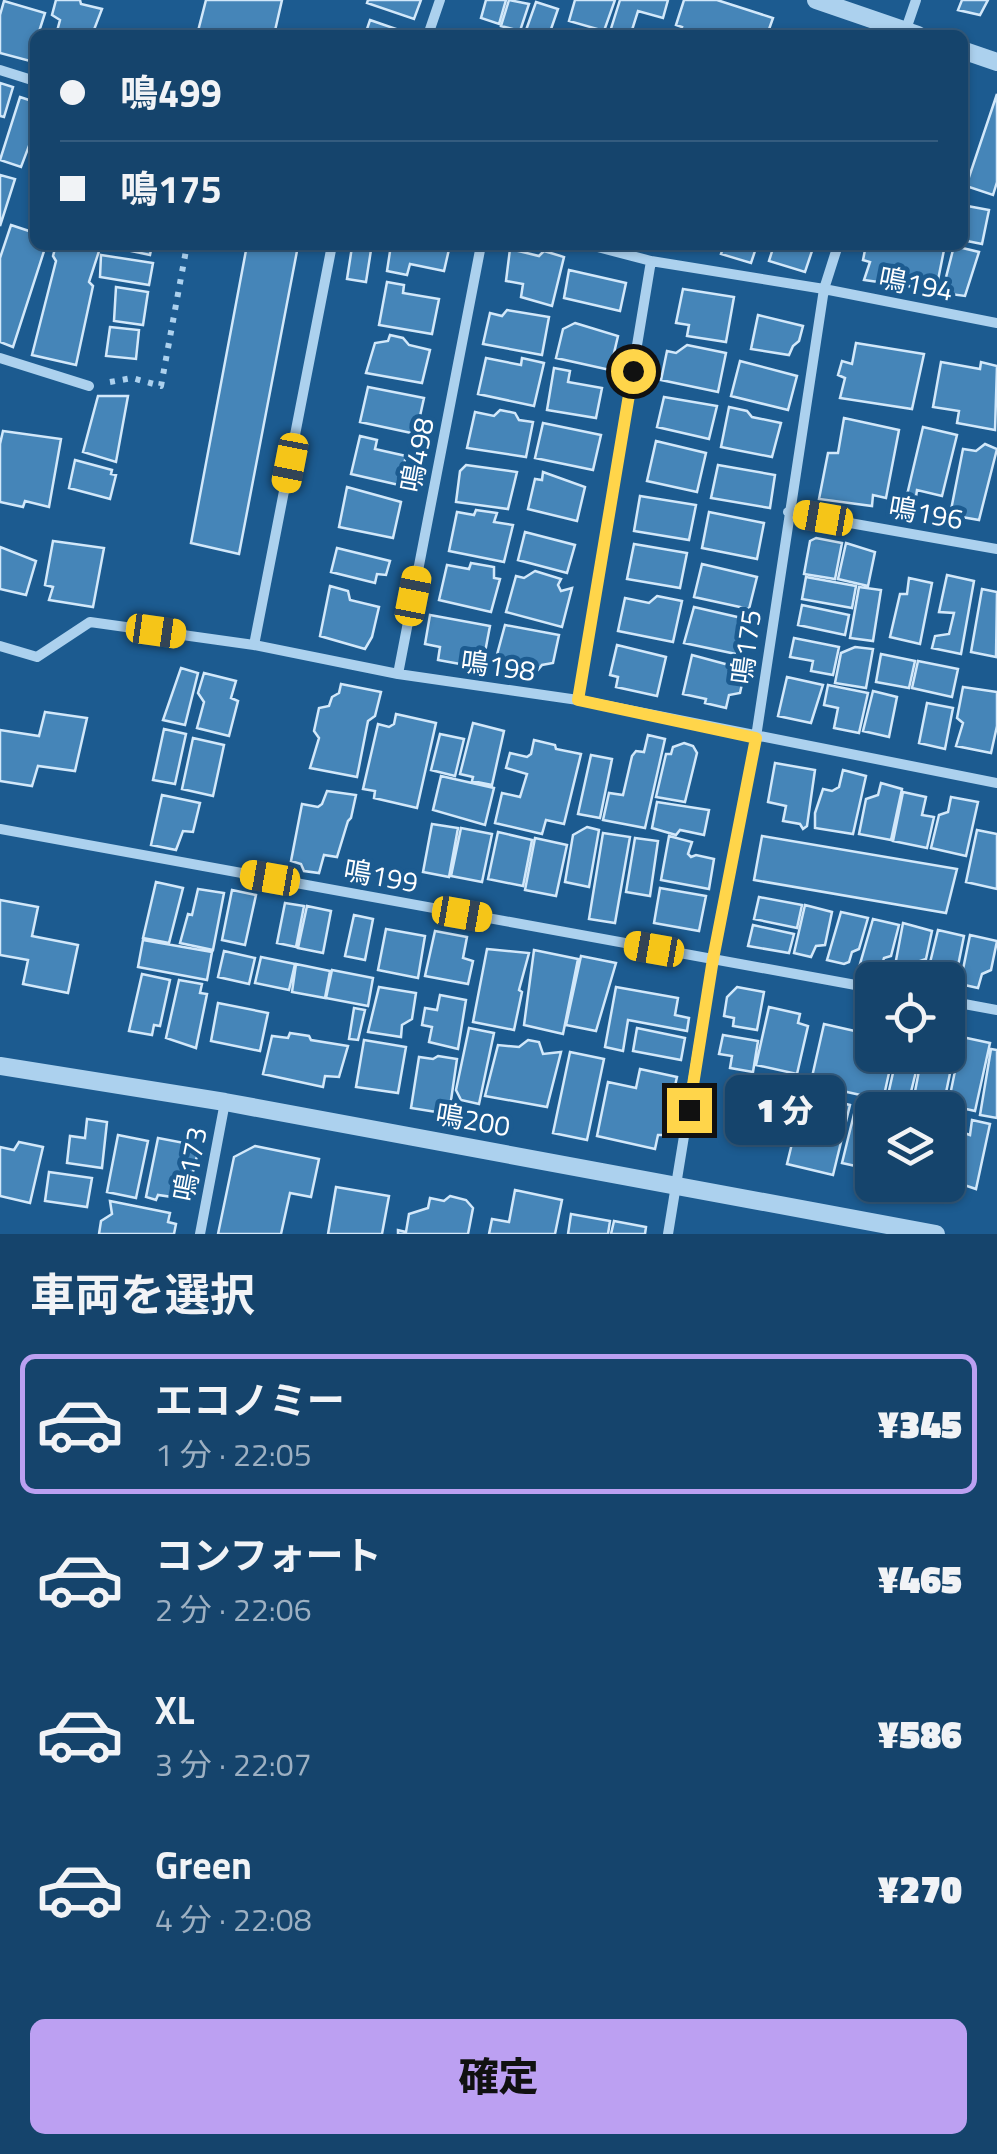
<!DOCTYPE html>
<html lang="ja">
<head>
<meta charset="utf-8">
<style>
  :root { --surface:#15446c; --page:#224e74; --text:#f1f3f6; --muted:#9db0c2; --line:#345c7f; --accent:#bca0f2 }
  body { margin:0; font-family:"Titillium Web","Noto Sans JP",sans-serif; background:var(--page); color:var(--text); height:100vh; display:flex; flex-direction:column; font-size:38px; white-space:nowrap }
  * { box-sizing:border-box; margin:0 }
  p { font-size:32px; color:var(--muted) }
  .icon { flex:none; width:55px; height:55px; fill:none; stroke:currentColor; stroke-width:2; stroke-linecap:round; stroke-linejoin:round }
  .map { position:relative; height:1234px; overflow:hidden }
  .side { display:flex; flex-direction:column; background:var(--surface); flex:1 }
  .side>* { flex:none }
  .guide { position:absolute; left:30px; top:30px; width:938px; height:220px; border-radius:15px; box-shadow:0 2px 8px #0004,0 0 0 2px var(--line); display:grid; align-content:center; height:220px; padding:0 30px; background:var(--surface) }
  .tools { position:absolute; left:855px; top:962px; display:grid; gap:20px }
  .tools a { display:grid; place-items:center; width:110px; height:110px; border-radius:15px; background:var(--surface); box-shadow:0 2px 8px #0004,0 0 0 2px var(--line); font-size:50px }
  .end { position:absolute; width:45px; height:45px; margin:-22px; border:12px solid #ffd54a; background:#111; box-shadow:0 0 0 5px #111 }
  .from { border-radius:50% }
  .bubble { position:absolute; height:70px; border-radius:15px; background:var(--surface); box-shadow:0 2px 8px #0004,0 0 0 2px var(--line); font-size:32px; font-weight:800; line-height:70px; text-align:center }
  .car { position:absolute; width:30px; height:60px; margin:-30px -15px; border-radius:12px; box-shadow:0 0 8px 2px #0007; background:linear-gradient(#f5c518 24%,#345 0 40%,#f5c518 0 76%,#345 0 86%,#f5c518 0) }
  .guide b { display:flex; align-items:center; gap:35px; height:95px; font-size:38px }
  .guide b+b { border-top:2px solid var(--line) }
  .guide i { width:25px; height:25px; background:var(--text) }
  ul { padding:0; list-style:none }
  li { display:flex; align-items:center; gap:30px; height:140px; margin:0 20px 15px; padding:0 10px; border:5px solid transparent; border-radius:15px }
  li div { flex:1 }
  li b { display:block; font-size:38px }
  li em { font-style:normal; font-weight:800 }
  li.current { border-color:var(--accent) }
  li>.icon { width:90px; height:90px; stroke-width:1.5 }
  h2 { padding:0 30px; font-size:45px; line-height:120px }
  .primary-button { display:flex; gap:20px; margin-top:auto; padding:20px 30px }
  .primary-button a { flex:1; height:115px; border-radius:15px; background:var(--accent); color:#111; font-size:40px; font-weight:800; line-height:115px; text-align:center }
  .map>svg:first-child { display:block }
  .building { fill:#4585b8; stroke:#d2e8fa; stroke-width:2.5 }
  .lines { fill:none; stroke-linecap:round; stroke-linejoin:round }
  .path { stroke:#acd1ee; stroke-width:6; stroke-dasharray:5 8; stroke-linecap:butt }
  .minor { stroke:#acd1ee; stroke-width:10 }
  .tertiary { stroke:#acd1ee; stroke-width:18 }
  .route { stroke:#ffd54a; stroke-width:12 }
  .labels { text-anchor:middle; stroke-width:9; stroke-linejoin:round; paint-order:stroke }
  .street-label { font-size:28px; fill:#fff; stroke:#1c5b90 }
</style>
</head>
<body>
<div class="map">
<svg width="997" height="1234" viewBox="0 0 997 1234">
  <rect width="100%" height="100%" fill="#1c5b90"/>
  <path class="building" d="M56 0H80L81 4 102 9 92 35H56L60 20 52 15Z
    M206 0H282L274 35H197Z
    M368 0H421L414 19 367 3Z
    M486 0H506L499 24 481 18Z
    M509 0 529 4 520 31 501 26Z
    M575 0H615L604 31 569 21Z
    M620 0H668L663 18 638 11 632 30 647 35H609Z
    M684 0H717L773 18 767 35H679L682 27 676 25Z
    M962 0H988L980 15 958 10Z
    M4 1 45 13 38 35H35L30 61 0 53V15Z
    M536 2 558 9 549 35 525 33Z
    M370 20 399 30 397 35H365Z
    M0 83 13 87 4 117 0 116Z
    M997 94V182L993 195 966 186Z
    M20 97 35 102V130L21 167 0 160Z
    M0 175 15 179 0 226Z
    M962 205 989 210 982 244 962 240Z
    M11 225 35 233V245H46L13 347 0 342V258Z
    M56 245 100 248 89 282 93 286 76 365 32 355 56 261 53 256Z
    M103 245H152L150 255Z
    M247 245H275L297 251 239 554 191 543Z
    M391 245H450L444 271 410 264 407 275 387 271Z
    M724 245H757L751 263 721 254Z
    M774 245H814L805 272 769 261Z
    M866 245H945L936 290 864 280 870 262 863 260Z
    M954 246 979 252 965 296 942 293Z
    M352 247 371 250 366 282 347 279Z
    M510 249 539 256 544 251 564 257 552 306 521 297 523 284 506 281Z
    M101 255 153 263 149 285 100 277Z
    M569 270 626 283 620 311 564 298Z
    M387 282 404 285 403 293 439 299 432 334 379 325Z
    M116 287 148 292 143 325 114 321Z
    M683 289 734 297 726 342 687 336 689 325 676 323Z
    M507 310 549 317 542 355 483 344 490 313 502 316Z
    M758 315 803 326 799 341 793 346 789 355 751 349Z
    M575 323 618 336 610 370 556 358 563 329Z
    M110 327 139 330 136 359 106 356Z
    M390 335 403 338 409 345 430 350 422 383 366 373 375 343 388 341Z
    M856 343 924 354 912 409 840 398 845 378 838 375 842 361 852 364Z
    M687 345 726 353 718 392 661 380 667 351 676 353Z
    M486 358 521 365 522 358 544 363 534 406 478 394Z
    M740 361 797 376 788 410 731 396Z
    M941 362 980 369 981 362 997 366 995 430 957 423 959 411 933 407Z
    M554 368 570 371 568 382 602 388 596 418 547 410Z
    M368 387 424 398 416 434 360 422Z
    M98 396H128L116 462 83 452Z
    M664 397 717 406 709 439 657 427Z
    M729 407 747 411 752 417 781 423 772 457 721 447Z
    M500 410 515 413 519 420 533 422 526 457 467 448 475 412 494 416Z
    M844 418 899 430 886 498 873 495 872 506 819 499 828 453H838Z
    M543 423 601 435 593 470 535 458Z
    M923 427 957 435 942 496 917 490 916 497 907 495Z
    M3 431 61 439 49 507 25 501 23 507 0 502V444Z
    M360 436 377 440 375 449 406 456 399 485 351 474Z
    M656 441 706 453 697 492 647 481Z
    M985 444 997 449 979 520 950 515 963 449 976 451Z
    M75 460 112 470 111 474 116 475 110 499 69 488Z
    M466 465 517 472 508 509 456 502 460 471Z
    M718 465 775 475 770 508 711 498Z
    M543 472 585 487 577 521 528 509 535 479 542 480Z
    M347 487 401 502 393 538 339 527Z
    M640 496 696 505 689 540 634 531Z
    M476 510 497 513 494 522 513 525 504 562 449 551 457 512 474 515Z
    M709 512 764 523 757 559 702 548Z
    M525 532 575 545 567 573 518 560Z
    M816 538 842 543 835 579 804 574 810 541Z
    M53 541 104 548 93 607 49 600 53 587 45 585Z
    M846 543 875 552 868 586 838 579Z
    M634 544 687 553 680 588 627 579Z
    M0 547 36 561 26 595 0 589Z
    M337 548 390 561 386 575 377 574 375 583 331 572Z
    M471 563 494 567V578L500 579 491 612 439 600 447 565 469 569Z
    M702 564 757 577 749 609 694 597Z
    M535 571 561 579 558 585 561 591 572 588 562 627 506 612 516 576 524 578Z
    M947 575 974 581 961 654 932 648 935 636 949 634 954 613 939 612Z
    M806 577 856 586 852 608 802 599Z
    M909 578 932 583 920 644 890 637 900 594H907Z
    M330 586 348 591 350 600 379 607 372 637 365 649 320 636Z
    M859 587 881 590 873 641 850 638Z
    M982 589 997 592 996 657 971 652Z
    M657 596 682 601 673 642 618 631 625 598 649 603Z
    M802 605 849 615 845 635 798 625Z
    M694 607 746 619 736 654 684 643Z
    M430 615 490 626 482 668 438 660 440 647 425 644Z
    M505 625 559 635 553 663 542 665 538 670 495 662Z
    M794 638 839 647 833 675 811 671 813 661 790 657Z
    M617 645 666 657 657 696 616 687 618 677 610 675Z
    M855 647 873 649 866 688 835 683 841 653Z
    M881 654 915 661 909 688 876 682Z
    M692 655 729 665V671L744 675 740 693 729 695 726 708 705 703 706 699 683 694Z
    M918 661 958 669 952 697 912 688Z
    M181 668 198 673 185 725 163 720Z
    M204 673 236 681 231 698 238 701 229 736 197 728 204 702 198 693Z
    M787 677 823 685 811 723 778 716Z
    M341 684 381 692 375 716 368 721 357 777 310 768 319 738 314 731 319 708 329 706 332 697 339 693Z
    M828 685 868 693 859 733 834 728 838 708 824 705Z
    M963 687 997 692V726L991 753 956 746 963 723 957 718Z
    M873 691 897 697 889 737 863 731Z
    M927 703 953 708 945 749 919 743Z
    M45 712 87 718 75 771 38 766 32 786 0 781V730L39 736Z
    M396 714 436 723 417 808 374 798 375 791 363 789 378 724 389 727 394 724Z
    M473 723 504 731 492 785 472 781 473 777 460 774Z
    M164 729 186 734 175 784 153 780Z
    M440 734 464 739 455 776 431 770Z
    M648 735 665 739 645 828 603 820 609 793 623 795 632 756 636 751 644 752Z
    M193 738 224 745 213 796 182 789Z
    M534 740 555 745 556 749 581 754 564 824 546 820 542 834 495 823 502 793 520 797 527 774 506 768 510 753 527 757 531 754Z
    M684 743 693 746 697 753 685 802 656 797 666 754H671L673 747Z
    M591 755 612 759 600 818 578 814Z
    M775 763 815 770 807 826 803 829 800 824 783 821 786 806 768 802Z
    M843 770 866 776 853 834 815 828V813L823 789 832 791 839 787Z
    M441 776 494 788 485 825 433 810Z
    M881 783 902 789 891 840 859 834 866 799 878 795Z
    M327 791 356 795 351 818 348 821 337 857 324 855 319 873 304 871 301 864 291 861 302 804 318 807 322 804Z
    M903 792 926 797 922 815 934 817 927 848 893 841Z
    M162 795 200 803 193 832 183 831 176 850 151 845Z
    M951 797 978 802 966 856 931 848 939 815 948 812Z
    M657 802 709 810 704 835 680 830 676 835 652 828Z
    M432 824 458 828 449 877 423 872Z
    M587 827 599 830 589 887 565 882 573 835Z
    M461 828 492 834 482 882 451 876Z
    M977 830 997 834V889L966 882Z
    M498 832 532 840 523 886 488 879Z
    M603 833 630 837 615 923 589 919Z
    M669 836 692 842 688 854 691 857 696 855 714 859 709 889 661 880Z
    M762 836 957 869 946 913 754 880Z
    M535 838 567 845 556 896 525 890Z
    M635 838 658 841 650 896 626 892Z
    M156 882 183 888 169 943 143 938Z
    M660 888 706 896 699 931 654 923Z
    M198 889 224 893 213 950 180 943 188 914 192 915Z
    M232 890 256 895 245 945 222 940Z
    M759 897 802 905 797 928 754 919Z
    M0 900 38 907 32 936 78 945 68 993 23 984 28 960 0 955Z
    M285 903 304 906 296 947 277 943Z
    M805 905 832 912 825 945 816 946 811 957 794 953Z
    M307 906 331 911 323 953 298 948Z
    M841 912 868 918 859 949 852 952 849 962 844 964 827 960Z
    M354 915 373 919 365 960 345 956Z
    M873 919 899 925 891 956 884 958 881 968 860 964Z
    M903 923 932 931 926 959 917 962 910 974 894 971Z
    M753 925 794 934 789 953 748 946Z
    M386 929 425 936 418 978 378 970Z
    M938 930 964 936 958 966 950 968 947 979 927 975Z
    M435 931 467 937 463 958 473 961 468 984 425 976Z
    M970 935 997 941 991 970 982 974 978 988 960 984Z
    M143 940 212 952 207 980 138 967Z
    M487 949 529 953 519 990 522 992 514 1030 473 1022Z
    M534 950 578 959 563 1034 524 1025Z
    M224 951 255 958 249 984 218 977Z
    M581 956 616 963 596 1031 566 1025Z
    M261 957 295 964 289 990 255 983Z
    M296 964 330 971 325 998 292 992Z
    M332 970 373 978 368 1006 326 998Z
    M142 974 170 980 160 1026 154 1025 152 1035 129 1031Z
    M179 980 202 984 200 993 207 994 196 1048 166 1038Z
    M379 987 416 993 412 1019 402 1025 401 1037 368 1032Z
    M616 987 678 998 675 1015 689 1018 687 1031 628 1020 623 1051 605 1047Z
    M737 987 764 992 757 1030 733 1026 734 1018 724 1016 727 997Z
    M440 995 466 1000 458 1049 429 1042 432 1027 422 1025 425 1008 437 1010Z
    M218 1003 268 1013 260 1051 211 1041Z
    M769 1007 800 1014 798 1023 808 1026 797 1074 756 1065Z
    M354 1008 365 1010 358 1040 349 1039Z
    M871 1022 872 1055H893L883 1100 802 1082 804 1075 812 1077 824 1024 868 1034Z
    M469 1028 494 1033 479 1104 461 1100 456 1090Z
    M637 1028 685 1038 681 1060 633 1051Z
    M948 1028 959 1030 943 1107 913 1102 922 1055H948Z
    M290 1033 309 1036 311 1040 348 1046 339 1077 325 1076 323 1087 263 1074 272 1036 288 1038Z
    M723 1035 758 1041 753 1072 730 1068 732 1056 719 1054Z
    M962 1037 990 1043 975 1111 948 1105Z
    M364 1040 406 1047 398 1093 356 1087Z
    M528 1040 539 1042 543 1054 561 1052 547 1107 485 1096 498 1045 519 1047Z
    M991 1049 997 1050V1118L980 1115Z
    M570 1052 604 1059 587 1140 553 1133Z
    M897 1055H920L909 1100 888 1095Z
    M438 1056 457 1059 449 1114 411 1108 419 1057 433 1059Z
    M640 1069 677 1077 664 1135H658L655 1149 597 1136 608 1082 636 1088Z
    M804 1094 850 1105 833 1175 787 1164Z
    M856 1106 873 1110 872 1179 858 1176 860 1167 842 1163Z
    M87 1119 107 1122 102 1168 67 1163 70 1136 85 1138Z
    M972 1120 990 1124 976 1189 955 1182 964 1133 970 1135Z
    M118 1135 148 1141 136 1198 107 1192Z
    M158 1138 195 1145 198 1152 186 1199 158 1195 156 1200 146 1197Z
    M19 1142 43 1147 30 1203 0 1196V1147L14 1150Z
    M255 1146 319 1159 311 1197 290 1193 281 1234H218L234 1157Z
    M49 1172 92 1178 87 1207 45 1201Z
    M336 1187 389 1196 382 1234H328Z
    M515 1190 562 1200 555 1234H489L492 1219 509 1222Z
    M450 1196 466 1200 473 1208 468 1234H398V1230L406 1232 409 1214 428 1208 430 1198 444 1201Z
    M110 1201 170 1213 168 1222 176 1224 174 1234H99L101 1221 112 1214Z
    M571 1214 610 1221 608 1234H568Z
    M614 1221 646 1227 645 1234H611Z"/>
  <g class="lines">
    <path class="path" d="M110 382 132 378 161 386 187 245"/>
    <path class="minor" d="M905 32 916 0
      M428 35 440 0
      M0 70 35 81
      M590 245 651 261 824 289 997 323
      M0 358 89 386
      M788 512 997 549
      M254 645 332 245
      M0 646 37 657 90 622 254 645 398 674 578 700 997 783
      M398 674 481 245
      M578 700 651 261
      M0 829 872 988
      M948 1001 997 1010
      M200 1234 225 1102
      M668 1234 713 959 756 737 824 289 838 245"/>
    <path class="tertiary" d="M816 0 918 35
      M962 50 997 62
      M0 1066 225 1102 936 1234"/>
  </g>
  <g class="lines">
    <path class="route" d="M633 371 578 700 756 738 713 959 689 1110"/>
  </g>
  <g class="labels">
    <g class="street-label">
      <text transform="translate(916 284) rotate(11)" y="10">鳴194</text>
      <text transform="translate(417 455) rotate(-79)" y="10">鳴498</text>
      <text transform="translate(926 513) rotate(10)" y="10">鳴196</text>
      <text transform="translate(746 647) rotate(-82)" y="10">鳴175</text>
      <text transform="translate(498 666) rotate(8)" y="10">鳴198</text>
      <text transform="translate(381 876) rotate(10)" y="10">鳴199</text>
      <text transform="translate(473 1120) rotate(10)" y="10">鳴200</text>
      <text transform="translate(190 1164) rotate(-79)" y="10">鳴173</text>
    </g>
  </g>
</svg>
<div class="tools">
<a><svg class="icon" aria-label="locate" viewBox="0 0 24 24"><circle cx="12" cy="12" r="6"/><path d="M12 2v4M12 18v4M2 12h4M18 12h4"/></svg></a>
<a><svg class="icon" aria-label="layers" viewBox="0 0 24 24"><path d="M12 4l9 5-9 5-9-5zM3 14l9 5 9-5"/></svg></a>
</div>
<i class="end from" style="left:633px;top:371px"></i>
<i class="end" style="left:689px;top:1110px"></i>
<div class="bubble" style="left:725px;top:1075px;width:120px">1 分</div>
<i class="car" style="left:290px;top:463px;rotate:191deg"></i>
<i class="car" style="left:823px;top:518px;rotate:280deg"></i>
<i class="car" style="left:413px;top:596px;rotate:11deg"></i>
<i class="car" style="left:156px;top:631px;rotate:98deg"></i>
<i class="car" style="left:270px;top:878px;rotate:280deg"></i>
<i class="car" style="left:462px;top:914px;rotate:100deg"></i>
<i class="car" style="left:654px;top:949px;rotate:280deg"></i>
<div class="guide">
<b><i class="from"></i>鳴499</b>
<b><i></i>鳴175</b>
</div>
</div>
<section class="side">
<h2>車両を選択</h2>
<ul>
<li class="current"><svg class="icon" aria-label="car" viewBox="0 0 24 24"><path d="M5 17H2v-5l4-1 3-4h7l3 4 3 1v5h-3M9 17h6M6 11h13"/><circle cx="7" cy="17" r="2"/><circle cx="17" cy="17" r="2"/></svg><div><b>エコノミー</b><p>1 分 · 22:05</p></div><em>¥345</em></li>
<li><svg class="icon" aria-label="car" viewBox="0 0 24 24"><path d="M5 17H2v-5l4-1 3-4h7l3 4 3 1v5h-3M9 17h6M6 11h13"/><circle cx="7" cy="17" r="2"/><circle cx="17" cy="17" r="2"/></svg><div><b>コンフォート</b><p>2 分 · 22:06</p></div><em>¥465</em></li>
<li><svg class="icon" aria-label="car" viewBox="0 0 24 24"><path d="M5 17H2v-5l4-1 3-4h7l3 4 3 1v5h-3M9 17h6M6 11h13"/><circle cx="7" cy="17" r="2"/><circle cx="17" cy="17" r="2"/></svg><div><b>XL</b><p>3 分 · 22:07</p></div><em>¥586</em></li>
<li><svg class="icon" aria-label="car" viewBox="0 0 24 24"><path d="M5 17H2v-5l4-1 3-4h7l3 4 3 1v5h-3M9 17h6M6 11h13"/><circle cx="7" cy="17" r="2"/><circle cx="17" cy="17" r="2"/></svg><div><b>Green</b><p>4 分 · 22:08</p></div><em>¥270</em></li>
</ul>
<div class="primary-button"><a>確定</a></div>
</section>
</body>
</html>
